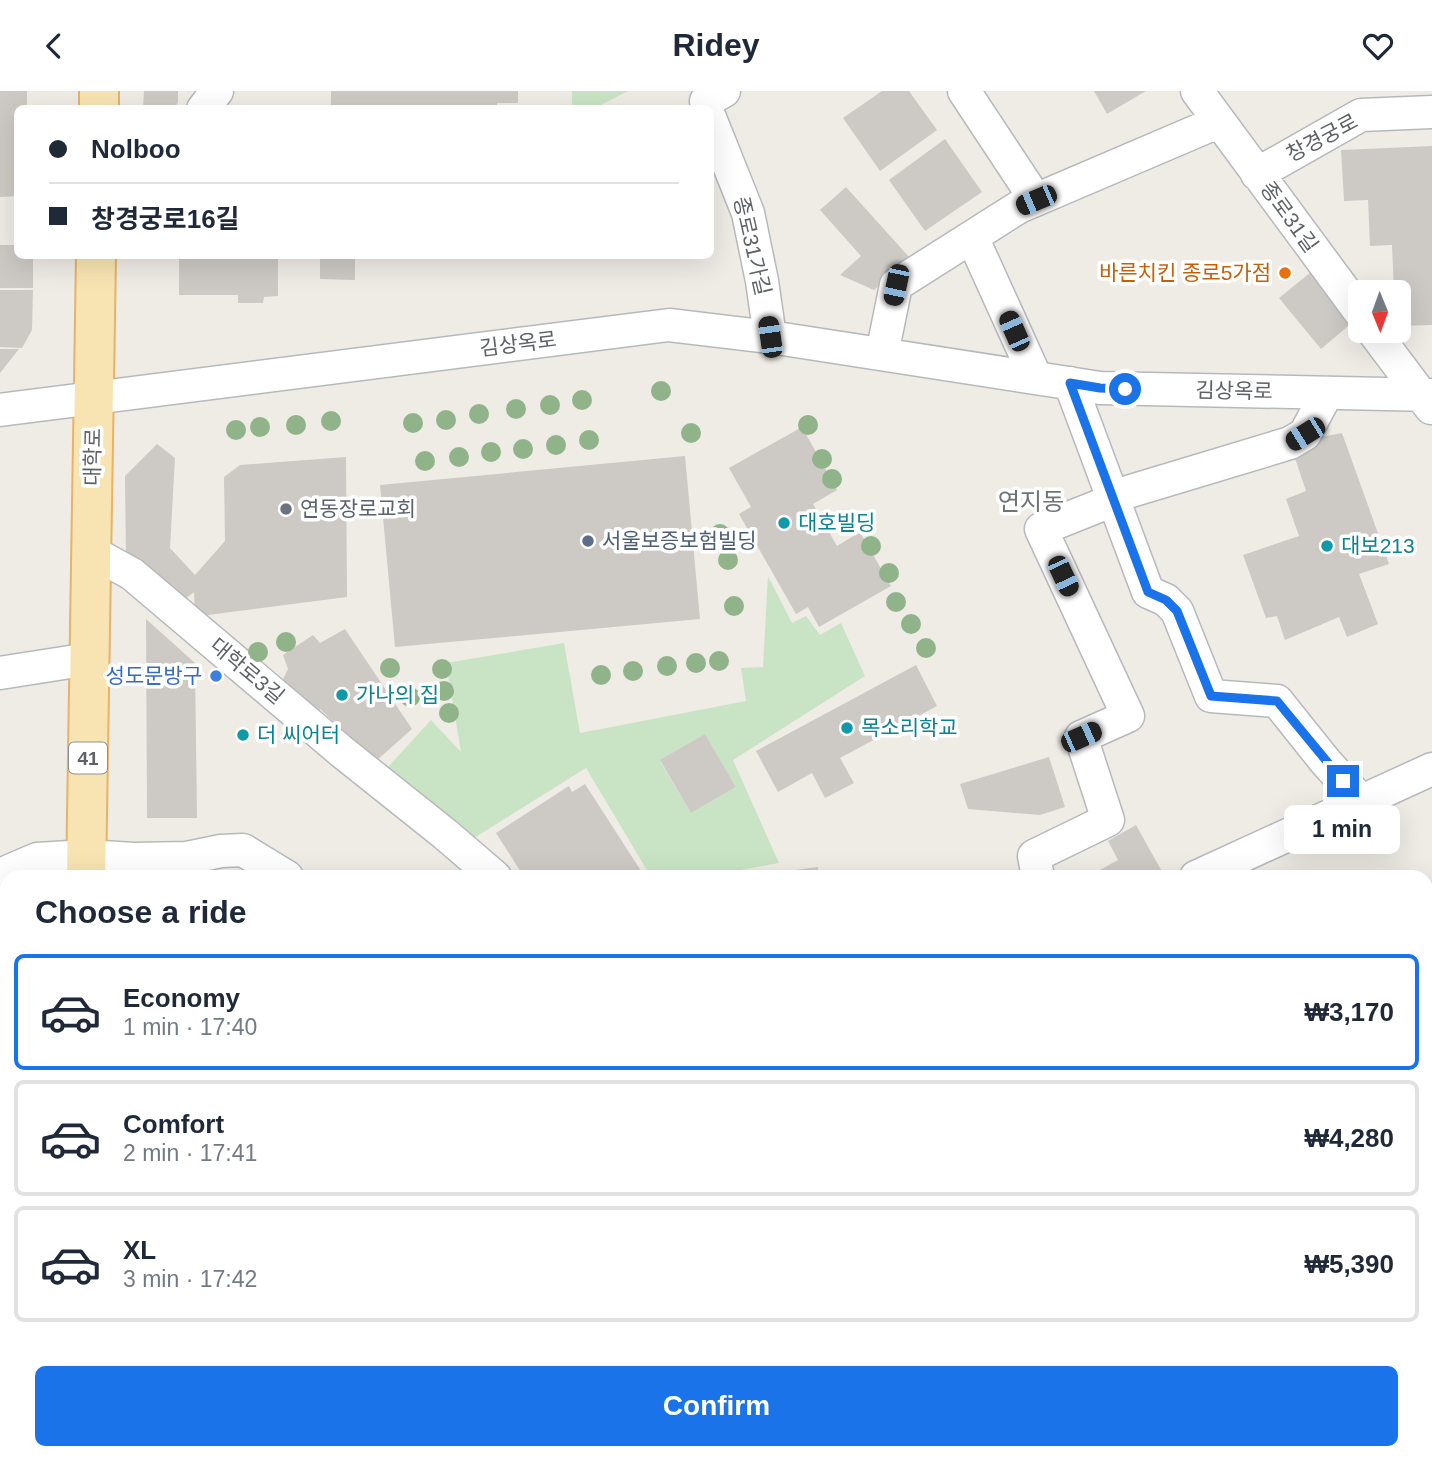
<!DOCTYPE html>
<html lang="en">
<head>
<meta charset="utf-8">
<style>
  :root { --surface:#fff; --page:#f2f2f3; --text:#1f2937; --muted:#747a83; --line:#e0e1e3; --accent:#1a73e8 }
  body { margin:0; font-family:Helvetica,"Noto Sans KR",sans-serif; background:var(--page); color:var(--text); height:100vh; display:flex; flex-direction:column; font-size:26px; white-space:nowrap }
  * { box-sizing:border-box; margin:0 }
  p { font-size:23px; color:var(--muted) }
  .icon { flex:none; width:38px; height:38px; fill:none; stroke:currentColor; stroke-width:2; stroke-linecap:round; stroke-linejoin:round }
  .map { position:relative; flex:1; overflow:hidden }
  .details { position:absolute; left:0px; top:779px; width:1433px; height:590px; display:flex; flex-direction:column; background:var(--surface); border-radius:21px 21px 0 0; box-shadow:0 7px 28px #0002 }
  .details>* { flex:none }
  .top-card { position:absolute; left:14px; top:14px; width:700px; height:154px; border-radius:10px; box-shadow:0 7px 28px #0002; display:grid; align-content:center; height:154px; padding:0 35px; background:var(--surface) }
  .needle { width:46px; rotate:179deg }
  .tools { position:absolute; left:1348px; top:189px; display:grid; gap:14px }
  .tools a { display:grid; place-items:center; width:63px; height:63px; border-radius:10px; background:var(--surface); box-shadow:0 7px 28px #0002; font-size:35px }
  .end { position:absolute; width:32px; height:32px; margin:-16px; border:9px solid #1a73e8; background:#fff; box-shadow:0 0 0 4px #fff }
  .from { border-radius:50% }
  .bubble { position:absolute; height:49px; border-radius:10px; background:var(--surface); box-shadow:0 7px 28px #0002; font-size:23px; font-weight:800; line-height:49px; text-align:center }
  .car { position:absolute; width:21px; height:42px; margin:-21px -10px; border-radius:9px; box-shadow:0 0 5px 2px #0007; background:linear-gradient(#222 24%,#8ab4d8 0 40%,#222 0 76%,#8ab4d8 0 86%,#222 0) }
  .top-card b { display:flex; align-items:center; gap:24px; height:66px; font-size:26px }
  .top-card b+b { border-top:2px solid var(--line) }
  .top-card i { width:18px; height:18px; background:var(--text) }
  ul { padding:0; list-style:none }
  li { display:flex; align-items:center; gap:21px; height:116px; margin:0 14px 10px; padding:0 21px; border:4px solid var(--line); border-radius:10px }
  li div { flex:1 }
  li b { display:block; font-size:26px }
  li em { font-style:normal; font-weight:800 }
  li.active { border-color:var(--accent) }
  li>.icon { width:63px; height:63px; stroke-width:1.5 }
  h2 { padding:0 35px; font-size:32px; line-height:84px }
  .primary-button { display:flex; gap:14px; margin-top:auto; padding:14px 35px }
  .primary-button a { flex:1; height:80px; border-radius:10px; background:var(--accent); color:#fff; font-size:28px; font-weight:800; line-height:80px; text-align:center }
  header { display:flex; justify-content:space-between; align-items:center; height:91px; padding:0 35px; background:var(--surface); font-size:32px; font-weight:800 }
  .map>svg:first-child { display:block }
  .green { fill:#c9e4c5; fill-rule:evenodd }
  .building { fill:#cdc9c5 }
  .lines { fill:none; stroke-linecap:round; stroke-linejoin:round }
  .minor-casing { stroke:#b6b9bc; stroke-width:35 }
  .major-casing { stroke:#e6b368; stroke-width:42 }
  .minor { stroke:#fff; stroke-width:32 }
  .major { stroke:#f8e4b2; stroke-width:38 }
  .tree { fill:#90b38a }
  .route { stroke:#1a73e8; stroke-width:9 }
  .food-dot { fill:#e8710a; stroke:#fff; stroke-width:2.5 }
  .worship-dot { fill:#6b7280; stroke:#fff; stroke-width:2.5 }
  .culture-dot { fill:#0f9aa8; stroke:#fff; stroke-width:2.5 }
  .service-dot { fill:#5c6f8a; stroke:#fff; stroke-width:2.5 }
  .shop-dot { fill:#3f7fe0; stroke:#fff; stroke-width:2.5 }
  .labels { text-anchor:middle; stroke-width:7; stroke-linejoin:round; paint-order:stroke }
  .shield { fill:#fff; stroke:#8e9193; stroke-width:2 }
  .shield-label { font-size:19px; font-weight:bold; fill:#5e6265 }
  .street-label { font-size:21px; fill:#5e6265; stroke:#fff }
  .food-label { font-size:21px; fill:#c56008; stroke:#fff; text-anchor:end }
  .worship-label { font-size:21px; fill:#5b616d; stroke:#fff; text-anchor:start }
  .culture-label { font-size:21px; fill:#0d838f; stroke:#fff; text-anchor:start }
  .service-label { font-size:21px; fill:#4e5e75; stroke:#fff; text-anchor:start }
  .shop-label { font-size:21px; fill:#366cbe; stroke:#fff; text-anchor:end }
  .quarter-label { font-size:24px; fill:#6f7477; stroke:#fff }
</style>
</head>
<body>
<header><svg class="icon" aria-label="back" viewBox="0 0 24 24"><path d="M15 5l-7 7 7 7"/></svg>Ridey<svg class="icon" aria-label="heart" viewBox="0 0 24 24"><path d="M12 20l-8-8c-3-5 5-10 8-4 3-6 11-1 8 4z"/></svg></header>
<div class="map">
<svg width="1432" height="1368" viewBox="0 0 1432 1368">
  <rect width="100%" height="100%" fill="#efece6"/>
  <path class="green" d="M572 0H628L595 17 572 18Z
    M768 485 792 532 806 525 820 544 841 532 865 585 733 669 779 772 718 783V786H651L586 677 474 747 388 676 431 629 461 661 446 572 564 552 580 642 746 610 741 577 763 576ZM705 643 736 696 691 722 660 670Z
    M420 1362H454L455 1365 484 1362H721L722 1368H421Z"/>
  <path class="building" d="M0 0H27V18H18V105L0 106Z
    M144 0H178V11L174 18H143Z
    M331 0H518V12H497V18H331Z
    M882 0H909L937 39 880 80 843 27Z
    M1094 0H1146L1107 23Z
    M945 48 982 101 925 140 889 89Z
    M1432 55V234L1398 235V201H1394L1392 154 1370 155 1368 109 1344 110 1341 59Z
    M846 96 910 167 874 199 840 184 861 165 820 119Z
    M0 154H18V164H33V197H0Z
    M179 164H278V205L264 206 263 212H238V204H179Z
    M320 164H355V189L320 188Z
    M1311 181 1353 231 1321 258 1279 207Z
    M0 199H33L32 239 22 257 0 256Z
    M0 258H19L0 282Z
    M802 336 837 399 813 413 837 455 860 441 891 495 819 536 808 516 796 523 739 423 751 416 729 377Z
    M1342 342 1389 473 1359 483 1378 533 1347 546 1339 526 1285 549 1277 525 1266 527 1243 464 1299 445 1286 408 1306 400 1290 352Z
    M157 353 175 367 170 457 195 484 225 450 224 386 240 374 346 366 347 506 208 524 195 520 194 501 181 511 126 469 125 385Z
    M685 365 700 528 395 556 380 394Z
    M146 528 195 572 197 727H147Z
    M345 538 412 638 376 670 320 618 313 623 282 590 288 578 283 564 313 544 320 552Z
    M916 574 937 615 840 667 854 692 825 707 812 682 778 701 756 660Z
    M705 643 736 696 691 722 660 669Z
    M1049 666 1065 716 1040 724 968 718 960 693Z
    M585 693 645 786H524L496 742 569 695 572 701Z
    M1136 734 1165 786H1087L1118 769 1108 750Z
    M818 776 819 786H757V784Z
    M129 1362H225V1368H129Z
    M876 1362H1022L1023 1368H877Z
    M1210 1362H1352L1354 1368H1210Z"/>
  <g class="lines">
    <g class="minor-casing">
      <path id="minor" d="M964 0 1036 109
        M1197 0 1360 221
        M203 18 217 0
        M708 18 706 10 724 0
        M710 27 748 122 762 190 770 246
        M1257 83 1361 24 1432 21
        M972 146 1036 287
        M1373 240 1431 317
        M882 263 896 194 1019 116 1218 31
        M1070 292 1148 501 1166 509 1177 520 1211 605 1277 610 1325 670 1361 710
        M0 319 669 234 770 246 1100 297 1432 304
        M92 461 132 483 341 660 445 743 495 786
        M0 582 89 568
        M0 784 37 768 86 765 134 768 187 767 221 760 243 759 287 786
        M1038 786 1034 765 1108 729 1081 646 1128 625 1041 438 1114 409 1121 403 1290 352 1305 343 1327 302
        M1196 786 1432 678
        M0 940 7 943
        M1426 977 1432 975
        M1426 1151 1432 1164
        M1426 1193 1432 1190
        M412 1362 413 1368
        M759 1362 760 1368
        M1108 1368 1109 1362"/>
    </g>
    <g class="major-casing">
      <path id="major" d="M99 18V0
        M86 786 96 164
        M77 1368V1362"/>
    </g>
    <use href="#minor" class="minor"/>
    <use href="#major" class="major"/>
  </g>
  <g class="tree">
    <circle cx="661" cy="300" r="10"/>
    <circle cx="582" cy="309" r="10"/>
    <circle cx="550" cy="314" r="10"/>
    <circle cx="516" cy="318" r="10"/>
    <circle cx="479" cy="323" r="10"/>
    <circle cx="446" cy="329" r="10"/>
    <circle cx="331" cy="330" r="10"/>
    <circle cx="413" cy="332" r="10"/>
    <circle cx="296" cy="334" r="10"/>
    <circle cx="808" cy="334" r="10"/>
    <circle cx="260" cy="336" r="10"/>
    <circle cx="236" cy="339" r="10"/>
    <circle cx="691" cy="342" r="10"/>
    <circle cx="589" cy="349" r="10"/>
    <circle cx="556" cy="354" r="10"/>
    <circle cx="523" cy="358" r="10"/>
    <circle cx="491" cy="361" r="10"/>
    <circle cx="459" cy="366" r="10"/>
    <circle cx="822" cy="368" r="10"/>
    <circle cx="425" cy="370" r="10"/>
    <circle cx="832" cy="388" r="10"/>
    <circle cx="720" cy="443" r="10"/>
    <circle cx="871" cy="455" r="10"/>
    <circle cx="728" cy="469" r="10"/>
    <circle cx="889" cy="482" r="10"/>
    <circle cx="896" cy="511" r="10"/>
    <circle cx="734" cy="515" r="10"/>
    <circle cx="911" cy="533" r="10"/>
    <circle cx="286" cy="551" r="10"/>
    <circle cx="926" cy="557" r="10"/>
    <circle cx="258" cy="561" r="10"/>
    <circle cx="719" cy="570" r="10"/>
    <circle cx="696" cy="572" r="10"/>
    <circle cx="667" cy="575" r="10"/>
    <circle cx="390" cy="577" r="10"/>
    <circle cx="442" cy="578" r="10"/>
    <circle cx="633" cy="580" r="10"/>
    <circle cx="601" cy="584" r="10"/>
    <circle cx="444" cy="600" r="10"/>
    <circle cx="410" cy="606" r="10"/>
    <circle cx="449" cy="622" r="10"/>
  </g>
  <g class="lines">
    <path class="route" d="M1125 298 1100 297 1070 292 1148 501 1166 509 1177 520 1211 605 1277 610 1343 690"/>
  </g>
  <circle class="food-dot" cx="1285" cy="182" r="7"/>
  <circle class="worship-dot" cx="286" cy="418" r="7"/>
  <g class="culture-dot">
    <circle cx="784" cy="432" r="7"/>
    <circle cx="1327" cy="455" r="7"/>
    <circle cx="342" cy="604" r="7"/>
    <circle cx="847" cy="637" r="7"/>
    <circle cx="243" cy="644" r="7"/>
  </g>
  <circle class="service-dot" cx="588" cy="450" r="7"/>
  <circle class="shop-dot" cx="216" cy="585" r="7"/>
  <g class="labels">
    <rect class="shield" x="69" y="651.5" width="38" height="31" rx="5"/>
    <g class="shield-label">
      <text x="88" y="674">41</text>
    </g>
    <g class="street-label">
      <text transform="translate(1322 47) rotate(-28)" y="7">창경궁로</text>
      <text transform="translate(1289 126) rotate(54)" y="7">종로31길</text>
      <text transform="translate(752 155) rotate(77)" y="7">종로31가길</text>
      <text transform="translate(518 253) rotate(-7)" y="7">김상옥로</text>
      <text transform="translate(1234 300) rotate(1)" y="7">김상옥로</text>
      <text transform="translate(93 366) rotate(-89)" y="7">대학로</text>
      <text transform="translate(247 580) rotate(40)" y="7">대학로3길</text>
    </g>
    <g class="food-label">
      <text x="1271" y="189">바른치킨 종로5가점</text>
    </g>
    <g class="worship-label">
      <text x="300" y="425">연동장로교회</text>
    </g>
    <g class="culture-label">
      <text x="798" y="439">대호빌딩</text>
      <text x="1341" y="462">대보213</text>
      <text x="356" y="611">가나의 집</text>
      <text x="861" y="644">목소리학교</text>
      <text x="257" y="651">더 씨어터</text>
    </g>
    <g class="service-label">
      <text x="602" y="457">서울보증보험빌딩</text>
    </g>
    <g class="shop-label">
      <text x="202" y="592">성도문방구</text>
    </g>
    <g class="quarter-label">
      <text x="1031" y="419">연지동</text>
    </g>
  </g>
</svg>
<div class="tools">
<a><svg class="needle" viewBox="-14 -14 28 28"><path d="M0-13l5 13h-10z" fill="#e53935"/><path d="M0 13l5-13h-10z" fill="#747a83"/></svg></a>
</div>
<i class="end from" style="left:1125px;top:298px"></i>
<i class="end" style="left:1343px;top:690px"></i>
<div class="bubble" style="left:1284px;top:714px;width:116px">1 min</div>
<i class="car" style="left:1036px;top:109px;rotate:247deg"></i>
<i class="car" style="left:896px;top:194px;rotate:192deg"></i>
<i class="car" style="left:1014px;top:240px;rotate:336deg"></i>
<i class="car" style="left:770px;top:246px;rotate:352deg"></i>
<i class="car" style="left:1305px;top:343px;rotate:238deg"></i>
<i class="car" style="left:1063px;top:485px;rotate:155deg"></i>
<i class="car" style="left:1081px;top:646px;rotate:66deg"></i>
<div class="top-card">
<b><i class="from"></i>Nolboo</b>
<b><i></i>창경궁로16길</b>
</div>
<section class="details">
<h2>Choose a ride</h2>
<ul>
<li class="active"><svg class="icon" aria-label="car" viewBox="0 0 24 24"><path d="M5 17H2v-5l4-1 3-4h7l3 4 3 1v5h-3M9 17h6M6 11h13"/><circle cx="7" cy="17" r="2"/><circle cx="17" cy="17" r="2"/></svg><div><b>Economy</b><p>1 min · 17:40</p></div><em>₩3,170</em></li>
<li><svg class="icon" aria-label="car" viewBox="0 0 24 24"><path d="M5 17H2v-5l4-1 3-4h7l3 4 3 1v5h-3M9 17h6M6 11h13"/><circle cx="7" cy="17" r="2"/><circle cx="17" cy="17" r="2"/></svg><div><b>Comfort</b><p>2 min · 17:41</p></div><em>₩4,280</em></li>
<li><svg class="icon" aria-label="car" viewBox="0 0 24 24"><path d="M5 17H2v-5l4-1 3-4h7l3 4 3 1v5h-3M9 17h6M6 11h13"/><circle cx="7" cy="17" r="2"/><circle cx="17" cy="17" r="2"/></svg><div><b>XL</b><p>3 min · 17:42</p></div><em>₩5,390</em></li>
</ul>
<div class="primary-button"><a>Confirm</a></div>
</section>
</div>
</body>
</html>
